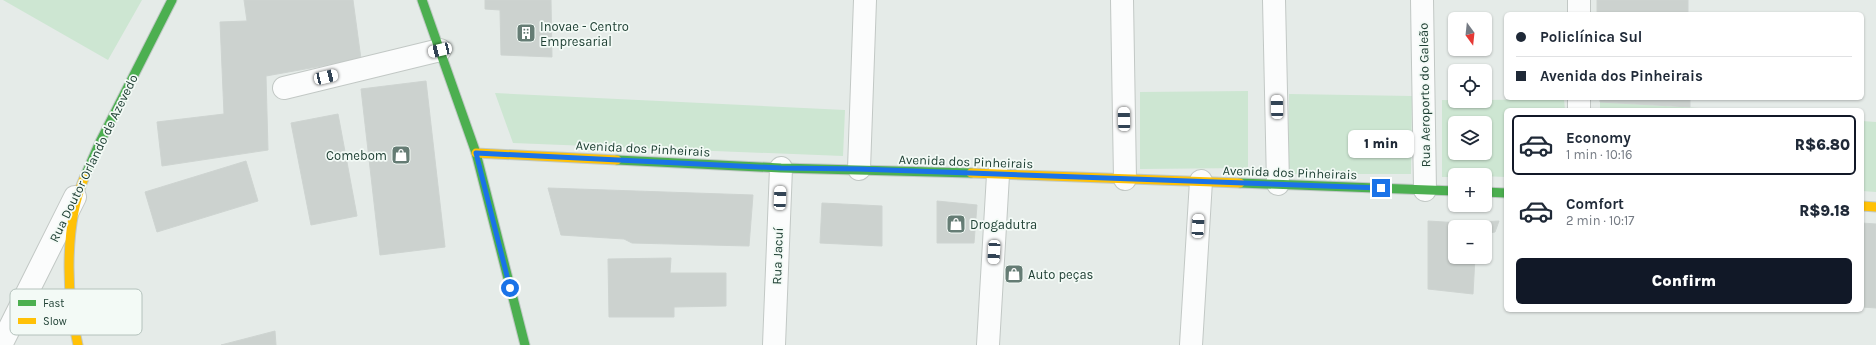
<!DOCTYPE html>
<html lang="en">
<head>
<meta charset="utf-8">
<style>
  :root { --surface:#fff; --page:#f2f2f3; --text:#1f2937; --muted:#747a83; --line:#e0e1e3; --accent:#111827 }
  body { margin:0; font-family:Karla,sans-serif; background:var(--page); color:var(--text); height:100vh; display:flex; flex-direction:column; font-size:15px; white-space:nowrap }
  * { box-sizing:border-box; margin:0 }
  p { font-size:13px; color:var(--muted) }
  .icon { flex:none; width:22px; height:22px; fill:none; stroke:currentColor; stroke-width:2; stroke-linecap:round; stroke-linejoin:round }
  .map { position:relative; flex:1; overflow:hidden }
  .sheet { position:absolute; left:1504px; top:108px; width:360px; height:204px; display:flex; flex-direction:column; background:var(--surface); border-radius:6px; box-shadow:0 1px 3px #0004 }
  .sheet>* { flex:none }
  .banner { position:absolute; left:1504px; top:12px; width:360px; height:88px; border-radius:6px; box-shadow:0 1px 3px #0004; display:grid; align-content:center; height:88px; padding:0 12px; background:var(--surface) }
  .needle { width:26px; rotate:165deg }
  .fabs { position:absolute; left:1448px; top:12px; display:grid; gap:8px }
  .fabs a { display:grid; place-items:center; width:44px; height:44px; border-radius:6px; background:var(--surface); box-shadow:0 1px 3px #0004; font-size:20px }
  .end { position:absolute; width:18px; height:18px; margin:-9px; border:5px solid #1a73e8; background:#fff; box-shadow:0 0 0 2px #fff }
  .from { border-radius:50% }
  .bubble { position:absolute; height:28px; border-radius:6px; background:var(--surface); box-shadow:0 1px 3px #0004; font-size:13px; font-weight:800; line-height:28px; text-align:center }
  .car { position:absolute; width:12px; height:24px; margin:-12px -6px; border-radius:5px; box-shadow:0 0 3px 1px #0007; background:linear-gradient(#fff 24%,#345 0 40%,#fff 0 76%,#345 0 86%,#fff 0) }
  .banner b { display:flex; align-items:center; gap:14px; height:38px; font-size:15px }
  .banner b+b { border-top:1px solid var(--line) }
  .banner i { width:10px; height:10px; background:var(--text) }
  ul { padding:7px 0 0; list-style:none }
  li { display:flex; align-items:center; gap:12px; height:60px; margin:0 8px 6px; padding:0 4px; border:2px solid transparent; border-radius:6px }
  li div { flex:1 }
  li b { display:block; font-size:15px }
  li em { font-style:normal; font-weight:800 }
  li.active { border-color:var(--accent) }
  li>.icon { width:36px; height:36px; stroke-width:1.5 }
  .action { display:flex; gap:8px; margin-top:auto; padding:8px 12px }
  .action a { flex:1; height:46px; border-radius:6px; background:var(--accent); color:#fff; font-size:16px; font-weight:800; line-height:46px; text-align:center }
  .map>svg:first-child { display:block }
  .green { fill:#cde6d2; fill-rule:evenodd }
  .building { fill:#ccd2cf; stroke:#ced4d1 }
  .lines { fill:none; stroke-linecap:round; stroke-linejoin:round }
  .street-casing { stroke:#c2c8c5; stroke-width:24 }
  .fast-casing { stroke:#c0c9c5; stroke-width:11 }
  .slow-casing { stroke:#c0c9c5; stroke-width:11 }
  .street { stroke:#fbfcfc; stroke-width:22 }
  .fast { stroke:#4caf50; stroke-width:9 }
  .slow { stroke:#ffc107; stroke-width:9 }
  .route { stroke:#1a73e8; stroke-width:5 }
  .labels { text-anchor:middle; stroke-width:3.5; stroke-linejoin:round; paint-order:stroke }
  .poi-label { font-size:13px; fill:#204135; stroke:#f3faf6; text-anchor:start }
  .street-label { font-size:13px; fill:#204135; stroke:#f3faf6 }
  .key { fill:#f3faf6; stroke:#b4c2bc; stroke-width:1 }
  .key-label { font-size:11px; fill:#204135 }
</style>
</head>
<body>
<div class="map">
<svg width="1876" height="345" viewBox="0 0 1876 345">
  <rect width="100%" height="100%" fill="#e5ebe8"/>
  <path class="green" d="M3 0H142L108 60Z
    M1248 91V168L1140 169V92Z
    M495 93 845 110 843 156 513 143Z
    M1289 94 1412 96 1411 174H1288Z
    M1564 99 1565 110H1506V177L1455 175V177H1442V100L1485 101V100ZM1455 123H1485V153H1455Z
    M1600 102 1731 110H1600Z
    M1862 121 1876 122V192L1862 191Z"/>
  <path class="building" d="M244 0H353L361 59 266 76 268 150 162 166 157 122 224 114 220 22 247 21Z
    M485 0H551L552 57 501 55 500 10 485 9Z
    M1597 0H1688V14H1597Z
    M426 81 445 247 380 255 361 89Z
    M1600 98H1690V107L1600 102Z
    M338 114 357 216 311 225 291 123Z
    M246 161 258 201 157 232 145 192Z
    M548 188 753 195 749 246 632 243 624 239 561 235Z
    M937 201 977 205 974 243H937Z
    M822 203 882 206V246L820 243Z
    M1428 221 1477 224V227H1455V257H1475L1473 294 1428 289Z
    M1499 221 1495 232 1485 234V227H1481V222Z
    M1862 223 1876 224V308L1862 307Z
    M671 258 670 273H726V306L674 307V317H609L608 259Z
    M275 331 276 345H221Z"/>
  <g class="lines">
    <g class="street-casing">
      <path id="street" d="M1122 0 1125 179
        M1274 0 1278 184
        M1422 0 1425 190
        M1579 0V14
        M284 88 440 50
        M1579 98V110
        M859 169 865 0
        M15 317C37 306 54 301 72 320
        M1 345 75 197
        M774 345 781 168
        M988 345 998 175
        M1191 345 1201 181"/>
    </g>
    <g class="fast-casing">
      <path id="fast" d="M422 0 476 153 525 345
        M617 160 781 168 971 173
        M85 176 100 142 172 0
        M1240 183 1455 191
        M1485 192 1506 193"/>
    </g>
    <g class="slow-casing">
      <path id="slow" d="M476 153 617 160
        M971 173 1240 183
        M1862 206 1876 207
        M78 345C66 296 64 223 85 176"/>
    </g>
    <use href="#street" class="street"/>
    <use href="#fast" class="fast"/>
    <use href="#slow" class="slow"/>
  </g>
  <g class="lines">
    <path class="route" d="M510 288 476 153 781 168 859 169 1381 188"/>
  </g>
  <defs>
    <g id="building-square" transform="scale(1)"><rect x="-9" y="-9" width="18" height="18" rx="4" fill="#657c74" stroke="#f3faf6"/><path d="M-4-6H4V6H1V3H-1V6H-4ZM-2.5-4.3h1.7v1.8h-1.7ZM.8-4.3h1.7v1.8H.8ZM-2.5-1h1.7V.8h-1.7ZM.8-1h1.7V.8H.8Z" fill="#fff"/></g>
    <g id="shop-square" transform="scale(1)"><rect x="-9" y="-9" width="18" height="18" rx="4" fill="#657c74" stroke="#f3faf6"/><path d="M-5-2.5h2.3a2.7 3.5 0 0 1 5.4 0H5L5.5 6h-11ZM-1.5-2.5h3a1.5 2.3 0 0 0-3 0Z" fill="#fff"/></g>
  </defs>
  <g fill-rule="evenodd">
    <use href="#building-square" x="526" y="33"/>
    <use href="#shop-square" x="401" y="155"/>
    <use href="#shop-square" x="956" y="224"/>
    <use href="#shop-square" x="1014" y="274"/>
  </g>
  <g class="labels">
    <g class="poi-label">
      <text x="540" y="31">Inovae - Centro<tspan x="540" dy="15">Empresarial</tspan></text>
      <text x="387" y="160" text-anchor="end">Comebom</text>
      <text x="970" y="229">Drogadutra</text>
      <text x="1028" y="279">Auto peças</text>
    </g>
    <g class="street-label">
      <text transform="translate(1424 95) rotate(-91)" y="5">Rua Aeroporto do Galeão</text>
      <text transform="translate(643 148) rotate(3)" y="5">Avenida dos Pinheirais</text>
      <text transform="translate(93 158) rotate(-64)" y="5">Rua Doutor Orlando de Azevedo</text>
      <text transform="translate(966 161) rotate(2)" y="5">Avenida dos Pinheirais</text>
      <text transform="translate(1290 172) rotate(2)" y="5">Avenida dos Pinheirais</text>
      <text transform="translate(777 256) rotate(-88)" y="5">Rua Jacuí</text>
    </g>
  </g>
  <rect x="10" y="289" width="132" height="46" rx="6" class="key"/>
  <rect x="18" y="300" width="18" height="6" fill="#4caf50"/>
  <rect x="18" y="318" width="18" height="6" fill="#ffc107"/>
  <g class="key-label">
    <text x="43" y="307">Fast</text>
    <text x="43" y="325">Slow</text>
  </g>
</svg>
<div class="fabs">
<a><svg class="needle" viewBox="-14 -14 28 28"><path d="M0-13l5 13h-10z" fill="#e53935"/><path d="M0 13l5-13h-10z" fill="#747a83"/></svg></a>
<a><svg class="icon" aria-label="locate" viewBox="0 0 24 24"><circle cx="12" cy="12" r="6"/><path d="M12 2v4M12 18v4M2 12h4M18 12h4"/></svg></a>
<a><svg class="icon" aria-label="layers" viewBox="0 0 24 24"><path d="M12 4l9 5-9 5-9-5zM3 14l9 5 9-5"/></svg></a>
<a>+</a>
<a>−</a>
</div>
<i class="end from" style="left:510px;top:288px"></i>
<i class="end" style="left:1381px;top:188px"></i>
<div class="bubble" style="left:1348px;top:130px;width:66px">1 min</div>
<i class="car" style="left:440px;top:50px;rotate:257deg"></i>
<i class="car" style="left:326px;top:77px;rotate:77deg"></i>
<i class="car" style="left:1277px;top:107px;rotate:359deg"></i>
<i class="car" style="left:1124px;top:119px;rotate:359deg"></i>
<i class="car" style="left:780px;top:198px;rotate:2deg"></i>
<i class="car" style="left:1198px;top:226px;rotate:3deg"></i>
<i class="car" style="left:994px;top:252px;rotate:183deg"></i>
<div class="banner">
<b><i class="from"></i>Policlínica Sul</b>
<b><i></i>Avenida dos Pinheirais</b>
</div>
<section class="sheet">
<ul>
<li class="active"><svg class="icon" aria-label="car" viewBox="0 0 24 24"><path d="M5 17H2v-5l4-1 3-4h7l3 4 3 1v5h-3M9 17h6M6 11h13"/><circle cx="7" cy="17" r="2"/><circle cx="17" cy="17" r="2"/></svg><div><b>Economy</b><p>1 min · 10:16</p></div><em>R$6.80</em></li>
<li><svg class="icon" aria-label="car" viewBox="0 0 24 24"><path d="M5 17H2v-5l4-1 3-4h7l3 4 3 1v5h-3M9 17h6M6 11h13"/><circle cx="7" cy="17" r="2"/><circle cx="17" cy="17" r="2"/></svg><div><b>Comfort</b><p>2 min · 10:17</p></div><em>R$9.18</em></li>
</ul>
<div class="action"><a>Confirm</a></div>
</section>
</div>
</body>
</html>
